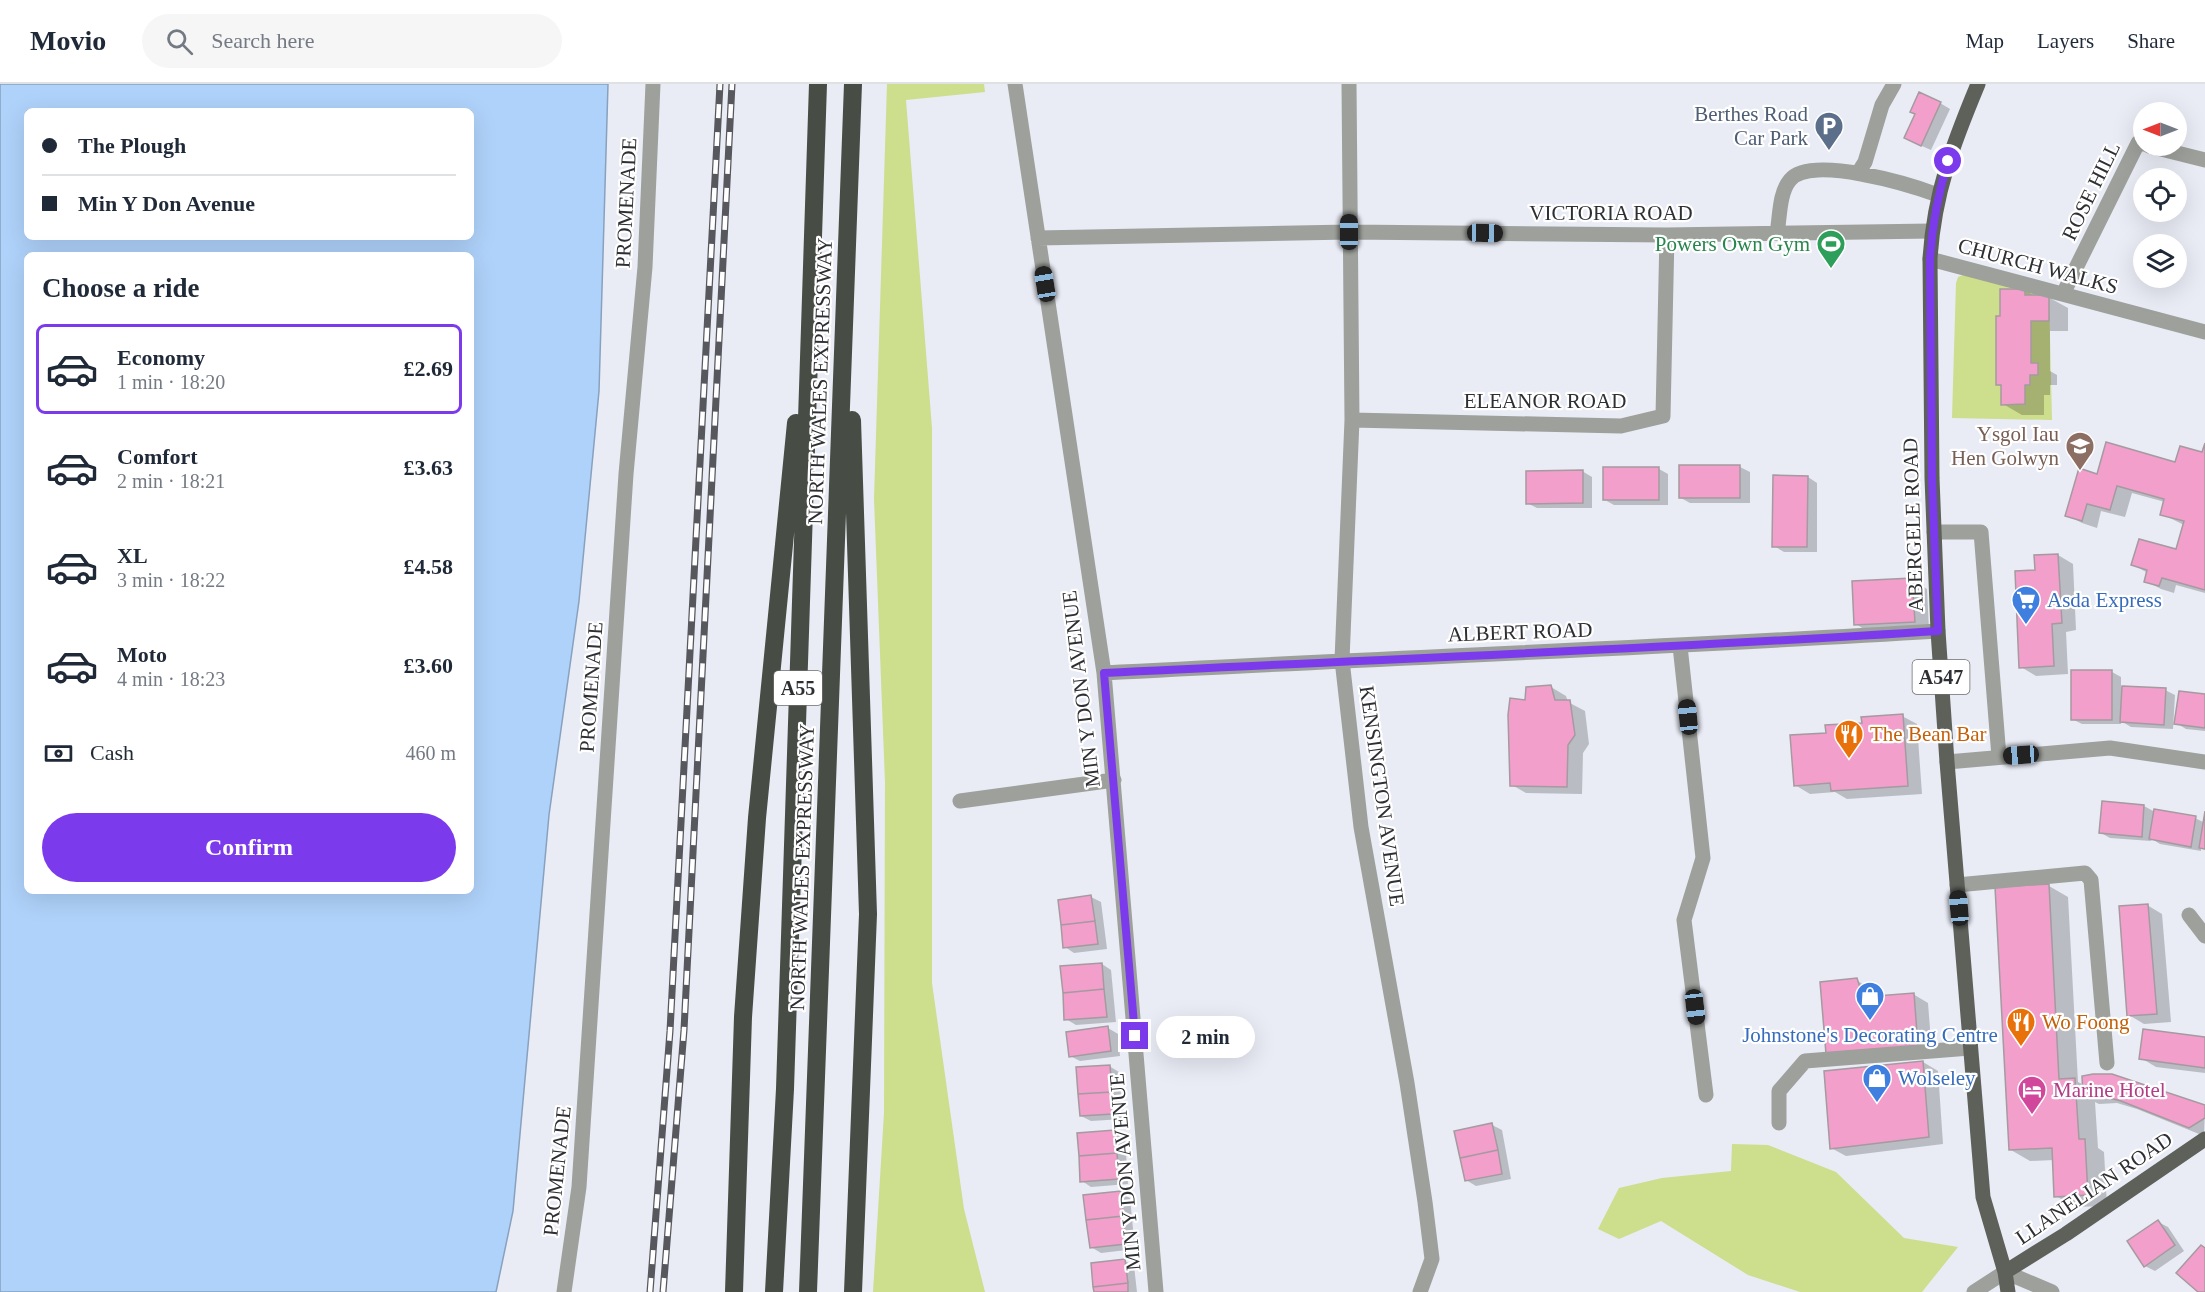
<!DOCTYPE html>
<html lang="en">
<head>
<meta charset="utf-8">
<style>
  :root { --surface:#fff; --page:#f6f6f7; --text:#1f2937; --muted:#747a83; --line:#e0e1e3; --accent:#7c3aed }
  body { margin:0; font-family:Georgia,serif; background:var(--page); color:var(--text); height:100vh; display:flex; flex-direction:column; font-size:22px; white-space:nowrap }
  * { box-sizing:border-box; margin:0 }
  p { font-size:20px; color:var(--muted) }
  .icon { flex:none; width:33px; height:33px; fill:none; stroke:currentColor; stroke-width:2; stroke-linecap:round; stroke-linejoin:round }
  .map { position:relative; flex:1; overflow:hidden }
  .side { position:absolute; left:24px; top:168px; width:450px; height:642px; display:flex; flex-direction:column; background:var(--surface); border-radius:9px; box-shadow:0 6px 24px #0002 }
  .side>* { flex:none }
  .banner { position:absolute; left:24px; top:24px; width:450px; height:132px; border-radius:9px; box-shadow:0 6px 24px #0002; display:grid; align-content:center; height:132px; padding:0 18px; background:var(--surface) }
  .needle { width:39px; rotate:270deg }
  .tools { position:absolute; left:2133px; top:18px; display:grid; gap:12px }
  .tools a { display:grid; place-items:center; width:54px; height:54px; border-radius:50%; background:var(--surface); box-shadow:0 6px 24px #0002; font-size:30px }
  .end { position:absolute; width:27px; height:27px; margin:-14px; border:8px solid #7c3aed; background:#fff; box-shadow:0 0 0 3px #fff }
  .from { border-radius:50% }
  .bubble { position:absolute; height:42px; border-radius:21px; background:var(--surface); box-shadow:0 6px 24px #0002; font-size:20px; font-weight:600; line-height:42px; text-align:center }
  .car { position:absolute; width:18px; height:36px; margin:-18px -9px; border-radius:8px; box-shadow:0 0 4px 2px #0007; background:linear-gradient(#222 24%,#8ab4d8 0 40%,#222 0 76%,#8ab4d8 0 86%,#222 0) }
  .banner b { display:flex; align-items:center; gap:21px; height:57px; font-size:22px }
  .banner b+b { border-top:2px solid var(--line) }
  .banner i { width:15px; height:15px; background:var(--text) }
  ul { padding:0; list-style:none }
  li { display:flex; align-items:center; gap:18px; height:90px; margin:0 12px 9px; padding:0 6px; border:3px solid transparent; border-radius:9px }
  li div { flex:1 }
  li b { display:block; font-size:22px }
  li em { font-style:normal; font-weight:600 }
  li.selected { border-color:var(--accent) }
  li>.icon { width:54px; height:54px; stroke-width:1.5 }
  h2 { padding:0 18px; font-size:27px; line-height:72px }
  .pay { display:flex; align-items:center; gap:15px; height:66px; padding:0 18px; font-size:22px }
  .pay p { margin-inline-start:auto }
  .action { display:flex; gap:12px; margin-top:auto; padding:12px 18px }
  .action a { flex:1; height:69px; border-radius:36px; background:var(--accent); color:#fff; font-size:24px; font-weight:600; line-height:69px; text-align:center }
  header { display:flex; align-items:center; gap:36px; box-sizing:border-box; height:84px; padding:0 30px; background:var(--surface); border-bottom:2px solid var(--line) }
  header strong { font-size:28px }
  nav { display:flex; gap:33px; margin-inline-start:auto; font-size:21px }
  .search { width:420px; height:54px; background:var(--page); display:flex; align-items:center; gap:15px; box-sizing:border-box; padding:0 21px; border-radius:33px; color:var(--muted); font-size:22px }
  .map>svg:first-child { display:block }
  .green { fill:#cdde8c }
  .water { fill:#afd2fa; stroke:#88a1be; stroke-width:1.5; fill-rule:evenodd }
  .shadow { fill:#0003 }
  .building { fill:#f29fcb; stroke:#a59a9f; stroke-width:1.5 }
  .lines { fill:none; stroke-linecap:round; stroke-linejoin:round }
  .minor { stroke:#9da09b; stroke-width:15 }
  .major { stroke:#5d615a; stroke-width:15 }
  .highway { stroke:#474c44; stroke-width:18 }
  .rail-casing { stroke:#57585d; stroke-width:7 }
  .rail { stroke:#fff; stroke-width:4.5; stroke-dasharray:14; stroke-linecap:butt }
  .route { stroke:#7c3aed; stroke-width:8 }
  .labels { text-anchor:middle; stroke-width:4.5; stroke-linejoin:round; paint-order:stroke }
  .shield { fill:#fff; stroke:#6d6d70; stroke-width:1.5 }
  .shield-label { font-size:20px; font-weight:bold; fill:#2e2f33 }
  .service-label { font-size:21px; fill:#4e5e75; stroke:#fff; text-anchor:end }
  .street-label { font-size:21px; fill:#2e2f33; stroke:#fff }
  .leisure-label { font-size:21px; fill:#27864d; stroke:#fff; text-anchor:end }
  .education-label { font-size:21px; fill:#785e54; stroke:#fff; text-anchor:end }
  .shop-label { font-size:21px; fill:#366cbe; stroke:#fff; text-anchor:start }
  .food-label { font-size:21px; fill:#c56008; stroke:#fff; text-anchor:start }
  .hotel-label { font-size:21px; fill:#b23c85; stroke:#fff; text-anchor:start }
</style>
</head>
<body>
<header>
<strong>Movio</strong>
<div class="search"><svg class="icon" aria-label="search" viewBox="0 0 24 24"><circle cx="10" cy="10" r="6"/><path d="M15 15l6 6"/></svg>Search here</div>
<nav><a>Map</a><a>Layers</a><a>Share</a></nav>
</header>
<div class="map">
<svg width="2205" height="1208" viewBox="0 0 2205 1208">
  <rect width="100%" height="100%" fill="#e9ebf5"/>
  <path class="green" d="M887 0H984L985 8 906 16 932 344V899L964 1125 985 1208H873L884 1029 885 698 874 415Z
    M1963 191 2049 211 2052 336 1952 334 1956 199 1958 193Z
    M1732 1060 1768 1061 1836 1088 1904 1154 1958 1163 1922 1208H1800L1748 1191 1661 1137 1619 1155 1598 1145 1619 1104 1662 1094 1731 1087Z"/>
  <path class="water" d="M0 0H608L599 307 579 517 549 731 513 1127 496 1208H0ZM27 27H471V153H27ZM27 171H471V807H27Z"/>
  <path class="shadow" d="M1940 19 1950 25 1931 66 1915 59Z
    M2025 206 2036 213H2048L2068 224V247H2050V287L2057 291V301H2050V311H2044V331H2022L2003 320V303L1997 300 2001 233Z
    M2205 364V509L2176 501 2174 509 2161 505 2146 497 2148 489 2133 481 2177 467 2184 441 2162 430 2165 418 2132 409 2125 433 2101 427 2097 444 2082 439 2067 431 2098 392 2176 380 2203 370Z
    M1681 383H1740L1750 388V419H1690L1681 414Z
    M1659 385 1668 390V421H1614L1605 416Z
    M1582 387 1592 393V424H1537L1527 419Z
    M1808 393 1817 399V468H1784L1774 462Z
    M2058 471 2073 480 2076 546 2066 548 2068 590 2036 592 2021 583 2036 487Z
    M1912 496 1927 505 1929 546 1870 549 1856 540Z
    M2112 588 2121 593V603L2165 606 2175 611 2173 645 2131 643 2121 637V640H2082L2072 635Z
    M1551 603 1566 612 1568 618 1585 627 1589 660 1583 669 1582 710 1526 709 1512 701 1526 618Z
    M2205 612V647L2186 645 2176 639Z
    M1902 632 1917 640 1922 710 1847 715 1835 708 1810 710 1795 701 1828 650Z
    M2103 719 2144 722 2155 728 2195 734 2205 739V736V766L2201 764V767L2160 760 2152 755 2151 757 2110 754 2101 749Z
    M2049 802 2068 813 2078 998 2084 1001 2205 1023 2204 1052 2137 1025 2117 1019 2099 1020 2095 1018 2098 1064 2104 1068 2107 1122 2075 1123 2056 1112 2054 1076 2030 1077 2011 1066Z
    M1091 813 1101 818 1107 865 1074 869 1065 863Z
    M2147 821 2162 830 2171 938 2144 940 2129 931Z
    M1102 880 1111 886 1116 938 1076 941 1066 935Z
    M1856 896 1871 905 1874 913 1913 910 1928 919 1932 970 1842 978Z
    M1108 944 1118 950 1120 972 1080 977 1070 972Z
    M2205 955V989L2156 983 2141 974Z
    M1923 978 1938 987 1943 1060 1846 1072 1831 1064 1826 988Z
    M1109 982 1119 988 1123 1035 1091 1037 1081 1032Z
    M1492 1041 1502 1046 1511 1095 1476 1102 1466 1096Z
    M1115 1047 1125 1053 1128 1100 1091 1103 1082 1097 1078 1050Z
    M1120 1109 1130 1114 1135 1165 1101 1169 1091 1163Z
    M2158 1138 2168 1143 2184 1167 2155 1187 2145 1182Z
    M1125 1177 1134 1182 1137 1208H1096Z"/>
  <path class="building" d="M1919 8 1941 18 1921 62 1904 54 1915 30 1910 28Z
    M2000 205H2025V211H2049V237H2031V279H2038V291H2030V301H2025V320L2001 321V301H1996V232H2000Z
    M2106 358 2175 378 2180 362 2202 368 2205 359V506L2162 494 2159 502 2144 498 2147 486 2131 481 2139 455 2176 465 2184 437 2160 431 2164 415 2117 402 2110 426 2087 420 2082 437 2065 432 2079 384 2097 390Z
    M1679 381H1740V414H1679Z
    M1603 383H1659V416H1603Z
    M1583 386V419L1526 420V387Z
    M1773 391 1808 392 1807 463H1772Z
    M2058 470 2062 539 2052 540 2054 582 2019 584 2015 487 2035 486 2034 471Z
    M1912 494 1915 538 1854 541 1852 497Z
    M2071 586H2112V636H2071Z
    M1551 601 1555 616H1570L1575 651 1568 661 1567 703 1510 702 1508 631 1510 614 1525 616 1526 603Z
    M2122 602 2166 604 2164 641 2120 638Z
    M2179 607 2205 610V644L2174 640Z
    M1903 630 1908 702 1831 707 1830 699 1794 702 1790 651 1826 649 1825 641 1862 639 1861 633Z
    M2102 717 2144 721 2142 753 2099 749Z
    M2154 725 2196 732 2191 763 2149 755Z
    M2205 727V765L2199 764Z
    M2049 800 2059 995 2075 994 2079 1055H2085L2088 1111 2054 1113 2052 1064 2009 1066 1995 803Z
    M1091 811 1095 837 1061 841 1058 816Z
    M2148 820 2157 930 2127 932 2119 822Z
    M1095 837 1098 860 1063 864 1061 841Z
    M1102 879 1104 905 1063 909 1060 882Z
    M1857 894 1863 913 1914 909 1918 962 1826 970 1820 898Z
    M1104 905 1107 933 1064 936 1063 909Z
    M1108 942 1111 967 1069 973 1066 948Z
    M2143 945 2205 953V984L2139 975Z
    M1923 977 1929 1053 1830 1065 1824 987Z
    M1110 981 1112 1008 1078 1010 1076 983Z
    M2093 990H2112L2205 1021V1034L2189 1044 2121 1017 2101 1012H2083L2082 992Z
    M1112 1008 1113 1030 1080 1032 1078 1010Z
    M1492 1039 1498 1066 1460 1074 1454 1047Z
    M1115 1046 1117 1069 1079 1072 1077 1049Z
    M1498 1066 1502 1090 1465 1097 1460 1074Z
    M1117 1069 1119 1095 1080 1098 1079 1072Z
    M1121 1107 1123 1132 1086 1136 1083 1111Z
    M1123 1132 1126 1160 1090 1164 1086 1136Z
    M2158 1136 2175 1161 2144 1183 2127 1157Z
    M2201 1161 2205 1164V1208H2198L2176 1189Z
    M1125 1175 1128 1199 1093 1203 1091 1179Z
    M1128 1199V1208H1094L1093 1203Z"/>
  <g class="lines">
    <path class="minor" d="M1015 0 1104 589 1156 1208
      M1349 0 1352 336 1342 576 1361 743 1407 999 1425 1118 1432 1175 1420 1208
      M2149 62 2205 76
      M1858 89 1865 78 1882 21 1894 0
      M1777 149C1780 133 1779 109 1790 96 1810 70 1911 101 1938 111
      M1038 154 1349 148 1667 151 1932 147
      M1930 175 2205 248
      M2063 210 2138 59 2144 60
      M1352 336 1621 342 1663 332 1667 151
      M1934 448H1981L1999 673
      M1680 562 1703 774 1684 836 1706 1011
      M1104 589C1382 574 1660 564 1938 547
      M1947 678 2110 664 2205 678
      M960 717 1114 696
      M1957 801 2085 789 2091 796 2107 979
      M2189 831 2205 852
      M1779 1039V1007L1805 977 1970 964
      M564 1208 579 1103 626 390 645 183 653 0
      M1974 1208 2005 1188 2052 1208"/>
    <path class="major" d="M1978 0C1953 60 1934 109 1930 175L1932 394 1938 547 1947 678 1983 1113 2005 1188 2008 1208
      M2005 1188 2066 1150 2205 1055"/>
    <path class="highway" d="M852 336 868 830 853 1208
      M734 1208 743 933 757 734 796 339
      M774 1208 785 1005 818 0
      M808 1208 853 0"/>
    <g class="rail-casing">
      <path id="rail" d="M650 1208 670 947 720 0
        M663 1208 684 946 732 0"/>
    </g>
    <use href="#rail" class="rail"/>
  </g>
  <g class="lines">
    <path class="route" d="M1135 952 1104 589C1382 575 1660 565 1938 547L1932 394 1930 175C1932 141 1938 110 1948 77"/>
  </g>
  <defs>
    <g id="parking-pin" transform="scale(1.5)"><path d="M0 17L-7.5 6A9.5 9.5 0 1 1 7.5 6Z" fill="#5c6f8a" stroke="#fff"/><path d="M-3.5-5.5H1a3.5 3.5 0 0 1 0 7H-1V5.5H-3.5ZM-1-3.4V-.6H.8a1.4 1.4 0 0 0 0-2.8Z" fill="#fff"/></g>
    <g id="stadium-pin" transform="scale(1.5)"><path d="M0 17L-7.5 6A9.5 9.5 0 1 1 7.5 6Z" fill="#2e9e5b" stroke="#fff"/><path d="M0-5a6.5 5 0 1 0 0 10a6.5 5 0 1 0 0-10ZM-3.5-1.8h7v3.6h-7Z" fill="#fff"/></g>
    <g id="school-pin" transform="scale(1.5)"><path d="M0 17L-7.5 6A9.5 9.5 0 1 1 7.5 6Z" fill="#8d6e63" stroke="#fff"/><path d="M0-5L7-2L0 1L-7-2ZM-4 1L0 2.5L4 1V4Q0 6-4 4Z" fill="#fff"/></g>
    <g id="supermarket-pin" transform="scale(1.5)"><path d="M0 17L-7.5 6A9.5 9.5 0 1 1 7.5 6Z" fill="#3f7fe0" stroke="#fff"/><path d="M-6-5.5h2.5l.6 2H6L4.5 2H-2.5L-4.4-4H-6ZM-1.5 3.2a1.3 1.3 0 1 0 .1 0ZM3 3.2a1.3 1.3 0 1 0 .1 0Z" fill="#fff"/></g>
    <g id="restaurant-pin" transform="scale(1.5)"><path d="M0 17L-7.5 6A9.5 9.5 0 1 1 7.5 6Z" fill="#e8710a" stroke="#fff"/><path d="M-5-6h1v4h1v-4h1v4h1v-4h1v5L-1.5 .5V6h-2V.5L-5-1ZM5-6V6H3V1.5H1.5Q1.5-4 5-6Z" fill="#fff"/></g>
    <g id="shop-pin" transform="scale(1.5)"><path d="M0 17L-7.5 6A9.5 9.5 0 1 1 7.5 6Z" fill="#3f7fe0" stroke="#fff"/><path d="M-5-2.5h2.3a2.7 3.5 0 0 1 5.4 0H5L5.5 6h-11ZM-1.5-2.5h3a1.5 2.3 0 0 0-3 0Z" fill="#fff"/></g>
    <g id="hotel-pin" transform="scale(1.5)"><path d="M0 17L-7.5 6A9.5 9.5 0 1 1 7.5 6Z" fill="#d1479c" stroke="#fff"/><path d="M-6-4.5h1.5V1H6V5H4.5V3h-9V5H-6ZM-4 0a1.8 1.8 0 1 1 3.6 0ZM.5 0V-2.5h3Q6-2.5 6 0Z" fill="#fff"/></g>
  </defs>
  <g fill-rule="evenodd">
    <use href="#parking-pin" x="1829" y="42"/>
    <use href="#stadium-pin" x="1831" y="160"/>
    <use href="#school-pin" x="2080" y="362"/>
    <use href="#supermarket-pin" x="2026" y="516"/>
    <use href="#restaurant-pin" x="1849" y="650"/>
    <use href="#shop-pin" x="1870" y="912"/>
    <use href="#restaurant-pin" x="2021" y="938"/>
    <use href="#shop-pin" x="1877" y="994"/>
    <use href="#hotel-pin" x="2032" y="1006"/>
  </g>
  <g class="labels">
    <g class="shield">
      <rect x="1912.5" y="576" width="57" height="34" rx="4.5"/>
      <rect x="774" y="587" width="48" height="34" rx="4.5"/>
    </g>
    <g class="shield-label">
      <text x="1941" y="600">A547</text>
      <text x="798" y="611">A55</text>
    </g>
    <g class="service-label">
      <text x="1808" y="37">Berthes Road<tspan x="1808" dy="24">Car Park</tspan></text>
    </g>
    <g class="street-label">
      <text transform="translate(2091 107) rotate(-64)" y="7">ROSE HILL</text>
      <text transform="translate(626 119) rotate(-87)" y="7">PROMENADE</text>
      <text x="1611" y="136">VICTORIA ROAD</text>
      <text transform="translate(2038 182) rotate(15)" y="7">CHURCH WALKS</text>
      <text transform="translate(820 297) rotate(-88)" y="7">NORTH WALES EXPRESSWAY</text>
      <text x="1545" y="324">ELEANOR ROAD</text>
      <text transform="translate(1913 441) rotate(-92)" y="7">ABERGELE ROAD</text>
      <text transform="translate(1520 548) rotate(-2)" y="7">ALBERT ROAD</text>
      <text transform="translate(591 603) rotate(-86)" y="7">PROMENADE</text>
      <text transform="translate(1081 605) rotate(-97)" y="7">MIN Y DON AVENUE</text>
      <text transform="translate(1382 712) rotate(82)" y="7">KENSINGTON AVENUE</text>
      <text transform="translate(802 783) rotate(-88)" y="7">NORTH WALES EXPRESSWAY</text>
      <text transform="translate(557 1087) rotate(-84)" y="7">PROMENADE</text>
      <text transform="translate(1125 1088) rotate(-95)" y="7">MIN Y DON AVENUE</text>
      <text transform="translate(2094 1104) rotate(-34)" y="7">LLANELIAN ROAD</text>
    </g>
    <g class="leisure-label">
      <text x="1810" y="167">Powers Own Gym</text>
    </g>
    <g class="education-label">
      <text x="2059" y="357">Ysgol Iau<tspan x="2059" dy="24">Hen Golwyn</tspan></text>
    </g>
    <g class="shop-label">
      <text x="2047" y="523">Asda Express</text>
      <text x="1870" y="958" text-anchor="middle">Johnstone's Decorating Centre</text>
      <text x="1898" y="1001">Wolseley</text>
    </g>
    <g class="food-label">
      <text x="1870" y="657">The Bean Bar</text>
      <text x="2042" y="945">Wo Foong</text>
    </g>
    <g class="hotel-label">
      <text x="2053" y="1013">Marine Hotel</text>
    </g>
  </g>
</svg>
<div class="tools">
<a><svg class="needle" viewBox="-14 -14 28 28"><path d="M0-13l5 13h-10z" fill="#e53935"/><path d="M0 13l5-13h-10z" fill="#747a83"/></svg></a>
<a><svg class="icon" aria-label="locate" viewBox="0 0 24 24"><circle cx="12" cy="12" r="6"/><path d="M12 2v4M12 18v4M2 12h4M18 12h4"/></svg></a>
<a><svg class="icon" aria-label="layers" viewBox="0 0 24 24"><path d="M12 4l9 5-9 5-9-5zM3 14l9 5 9-5"/></svg></a>
</div>
<i class="end from" style="left:1948px;top:77px"></i>
<i class="end" style="left:1135px;top:952px"></i>
<div class="bubble" style="left:1156px;top:932px;width:99px">2 min</div>
<i class="car" style="left:1349px;top:148px;rotate:0deg"></i>
<i class="car" style="left:1485px;top:149px;rotate:91deg"></i>
<i class="car" style="left:1045px;top:200px;rotate:351deg"></i>
<i class="car" style="left:1688px;top:633px;rotate:354deg"></i>
<i class="car" style="left:2021px;top:671px;rotate:266deg"></i>
<i class="car" style="left:1959px;top:824px;rotate:355deg"></i>
<i class="car" style="left:1695px;top:923px;rotate:173deg"></i>
<div class="banner">
<b><i class="from"></i>The Plough</b>
<b><i></i>Min Y Don Avenue</b>
</div>
<section class="side">
<h2>Choose a ride</h2>
<ul>
<li class="selected"><svg class="icon" aria-label="car" viewBox="0 0 24 24"><path d="M5 17H2v-5l4-1 3-4h7l3 4 3 1v5h-3M9 17h6M6 11h13"/><circle cx="7" cy="17" r="2"/><circle cx="17" cy="17" r="2"/></svg><div><b>Economy</b><p>1 min · 18:20</p></div><em>£2.69</em></li>
<li><svg class="icon" aria-label="car" viewBox="0 0 24 24"><path d="M5 17H2v-5l4-1 3-4h7l3 4 3 1v5h-3M9 17h6M6 11h13"/><circle cx="7" cy="17" r="2"/><circle cx="17" cy="17" r="2"/></svg><div><b>Comfort</b><p>2 min · 18:21</p></div><em>£3.63</em></li>
<li><svg class="icon" aria-label="car" viewBox="0 0 24 24"><path d="M5 17H2v-5l4-1 3-4h7l3 4 3 1v5h-3M9 17h6M6 11h13"/><circle cx="7" cy="17" r="2"/><circle cx="17" cy="17" r="2"/></svg><div><b>XL</b><p>3 min · 18:22</p></div><em>£4.58</em></li>
<li><svg class="icon" aria-label="car" viewBox="0 0 24 24"><path d="M5 17H2v-5l4-1 3-4h7l3 4 3 1v5h-3M9 17h6M6 11h13"/><circle cx="7" cy="17" r="2"/><circle cx="17" cy="17" r="2"/></svg><div><b>Moto</b><p>4 min · 18:23</p></div><em>£3.60</em></li>
</ul>
<div class="pay"><svg class="icon" aria-label="cash" viewBox="0 0 24 24"><path d="M3 7h18v10H3z"/><circle cx="12" cy="12" r="2"/></svg>Cash<p>460 m</p></div>
<div class="action"><a>Confirm</a></div>
</section>
</div>
</body>
</html>
